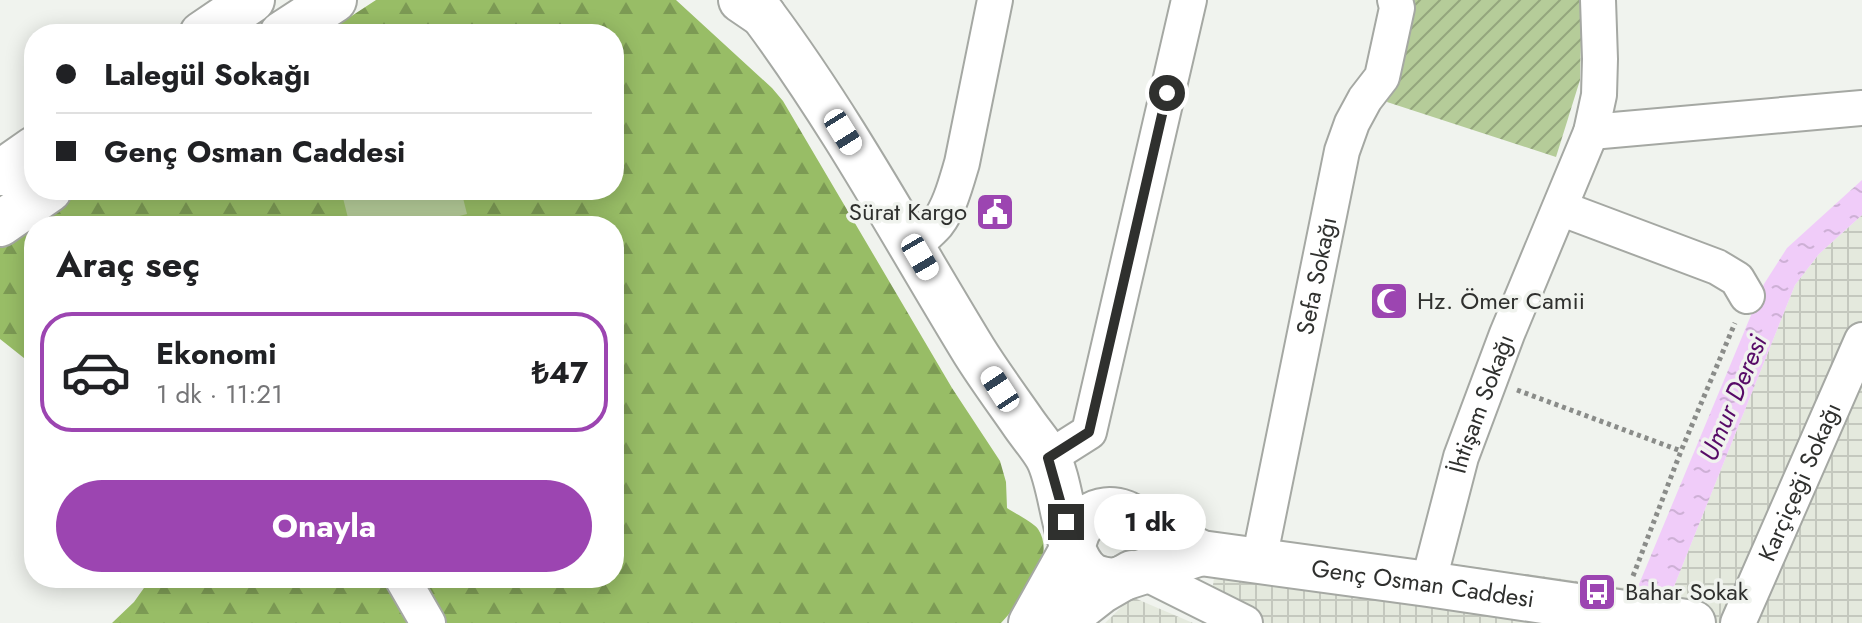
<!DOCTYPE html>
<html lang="tr">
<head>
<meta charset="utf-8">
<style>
  :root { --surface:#fff; --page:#f2f2f2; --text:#202124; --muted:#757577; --line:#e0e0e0; --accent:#9c45b1 }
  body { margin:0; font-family:Jost,sans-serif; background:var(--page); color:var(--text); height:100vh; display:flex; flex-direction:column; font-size:30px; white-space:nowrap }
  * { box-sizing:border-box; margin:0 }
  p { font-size:26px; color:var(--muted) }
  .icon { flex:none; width:44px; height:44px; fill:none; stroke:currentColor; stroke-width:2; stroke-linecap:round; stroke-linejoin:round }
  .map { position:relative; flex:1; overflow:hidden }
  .sheet { position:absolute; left:24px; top:216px; width:600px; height:372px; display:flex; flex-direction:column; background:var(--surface); border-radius:32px; box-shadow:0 4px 20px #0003 }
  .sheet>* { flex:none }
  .guide { position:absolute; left:24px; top:24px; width:600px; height:176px; border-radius:32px; box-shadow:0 4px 20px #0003; display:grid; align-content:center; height:176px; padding:0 32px; background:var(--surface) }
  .end { position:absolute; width:36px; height:36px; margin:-18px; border:10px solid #2f302e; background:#fff; box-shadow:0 0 0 4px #fff }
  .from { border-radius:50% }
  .bubble { position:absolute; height:56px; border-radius:28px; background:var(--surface); box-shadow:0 4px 20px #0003; font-size:26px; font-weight:700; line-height:56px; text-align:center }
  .car { position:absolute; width:24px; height:48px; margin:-24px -12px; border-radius:10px; box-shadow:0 0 6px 2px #0007; background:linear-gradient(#fff 24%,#345 0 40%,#fff 0 76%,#345 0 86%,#fff 0) }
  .guide b { display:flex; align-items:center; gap:28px; height:76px; font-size:30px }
  .guide b+b { border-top:2px solid var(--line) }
  .guide i { width:20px; height:20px; background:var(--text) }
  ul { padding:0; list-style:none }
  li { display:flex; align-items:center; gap:24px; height:120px; margin:0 16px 12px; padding:0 16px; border:4px solid transparent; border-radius:32px }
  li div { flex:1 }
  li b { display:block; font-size:30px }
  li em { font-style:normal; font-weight:700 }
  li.on { border-color:var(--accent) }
  li>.icon { width:72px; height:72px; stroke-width:1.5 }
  h2 { padding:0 32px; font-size:36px; line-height:96px }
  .button { display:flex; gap:16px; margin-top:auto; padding:16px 32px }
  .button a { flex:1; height:92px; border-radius:48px; background:var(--accent); color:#fff; font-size:32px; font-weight:700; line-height:92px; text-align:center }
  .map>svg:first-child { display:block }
  .industrial { fill:url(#industrial-grid) }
  .forest { fill:url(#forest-firs) }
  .garden { fill:url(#garden-furrows) }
  .pitch { fill:#b5cc99 }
  .water { fill:url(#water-ripples) }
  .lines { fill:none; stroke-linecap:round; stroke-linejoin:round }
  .street-casing { stroke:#a5a8a3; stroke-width:38 }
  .secondary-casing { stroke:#a5a8a3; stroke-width:48 }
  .primary-casing { stroke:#a5a8a3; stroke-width:48 }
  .path { stroke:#8a8c89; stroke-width:5; stroke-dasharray:4 4; stroke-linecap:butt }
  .street { stroke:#fff; stroke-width:34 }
  .secondary { stroke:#fff; stroke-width:44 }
  .primary { stroke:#fff; stroke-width:44 }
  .route { stroke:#2f302e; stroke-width:10 }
  .labels { text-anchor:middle; stroke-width:7; stroke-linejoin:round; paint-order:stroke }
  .poi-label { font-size:24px; fill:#2f302e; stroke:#f0f3ee; text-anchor:start }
  .street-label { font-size:24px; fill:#2f302e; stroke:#f0f3ee }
  .water-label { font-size:26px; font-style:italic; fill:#570b67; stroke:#f0f3ee }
</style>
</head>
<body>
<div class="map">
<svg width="1862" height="623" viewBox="0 0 1862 623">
  <defs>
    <pattern id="industrial-grid" width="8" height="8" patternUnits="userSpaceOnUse" patternTransform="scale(2)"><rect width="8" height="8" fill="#e4e9dd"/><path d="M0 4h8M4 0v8" fill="none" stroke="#c4c8be"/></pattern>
    <pattern id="forest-firs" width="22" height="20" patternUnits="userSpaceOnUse" patternTransform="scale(2)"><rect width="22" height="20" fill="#98bd66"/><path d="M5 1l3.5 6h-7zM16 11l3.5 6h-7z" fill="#7c9a54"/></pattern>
    <pattern id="garden-furrows" width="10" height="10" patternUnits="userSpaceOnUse" patternTransform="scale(2)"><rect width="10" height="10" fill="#b5cc99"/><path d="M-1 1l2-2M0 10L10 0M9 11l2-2" fill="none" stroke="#94a67d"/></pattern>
    <pattern id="water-ripples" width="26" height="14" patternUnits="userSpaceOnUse" patternTransform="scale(2)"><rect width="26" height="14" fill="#f0ccf9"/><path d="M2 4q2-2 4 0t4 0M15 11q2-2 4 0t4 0" fill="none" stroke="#ceb0d6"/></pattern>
  </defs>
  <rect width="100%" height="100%" fill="#f0f3ee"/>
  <path class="industrial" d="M1862 215V623H1208L1220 532 1671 594 1795 285 1819 254Z
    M1132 597 1193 623H1105Z"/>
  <path class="forest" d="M376 0H676L772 88 783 101 952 388 1000 461 1006 482 1007 508C1014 513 1033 522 1038 529 1058 559 1020 602 1001 623H112L134 602 151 578H614V226H34V366L0 339V245L84 190H614V34H324Z"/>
  <path class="garden" d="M1414 0H1582L1580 80 1556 157 1387 102Z"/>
  <path class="pitch" d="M356 190H461L467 214 421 226H350L342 194Z"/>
  <path class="water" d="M1862 180V215L1819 254 1795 285 1671 594 1637 589 1764 284 1787 248Z"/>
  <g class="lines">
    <g class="street-casing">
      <g id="street">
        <path d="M1591 132 1862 108"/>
        <path d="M1560 208 1717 267 1737 279 1747 296"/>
        <path d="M913 247C921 239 930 232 937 224 950 207 956 183 962 163L995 0"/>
        <path d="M1048 458 1089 432 1189 0"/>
        <path id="s1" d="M1259 560 1342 151 1352 123 1365 99 1382 77 1397 8 1395 0"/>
        <path d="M1143 572 1245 623"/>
        <path d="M402 578 428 623"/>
        <path id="s2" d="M1428 584 1461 457 1507 334 1591 132 1599 95 1600 59 1598 0"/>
        <path id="s3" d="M1738 623 1862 340"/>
      </g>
    </g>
    <g class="secondary-casing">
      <g id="secondary">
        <path d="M763 15C842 121 905 238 974 351 989 375 1006 398 1022 421 1030 433 1040 444 1047 456 1064 486 1063 556 1091 575 1098 579 1105 580 1114 581L1201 553 1125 513C1097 503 1077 520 1073 548L1031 623"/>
        <path id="s4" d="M1201 553 1428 584 1693 623"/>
        <path d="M1060 623 1101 591 1132 573"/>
      </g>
    </g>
    <g class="primary-casing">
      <path id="primary" d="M741 0 763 15
        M202 34 252 0
        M282 34 334 0
        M0 173 34 149
        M0 224 49 190"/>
    </g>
    <path class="path" d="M1517 390 1681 451
      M1633 576 1681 451 1735 323"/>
    <use href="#street" class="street"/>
    <use href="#secondary" class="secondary"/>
    <use href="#primary" class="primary"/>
  </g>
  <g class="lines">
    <path class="route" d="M1066 522 1048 458 1089 432 1167 93"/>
  </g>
  <defs>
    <g id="civic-square" transform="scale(2)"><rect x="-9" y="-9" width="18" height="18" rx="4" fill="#9c45b1" stroke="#f0f3ee"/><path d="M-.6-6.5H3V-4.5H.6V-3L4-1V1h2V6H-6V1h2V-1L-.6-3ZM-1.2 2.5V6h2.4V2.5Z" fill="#fff"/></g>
    <g id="mosque-square" transform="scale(2)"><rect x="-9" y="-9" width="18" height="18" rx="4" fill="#9c45b1" stroke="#f0f3ee"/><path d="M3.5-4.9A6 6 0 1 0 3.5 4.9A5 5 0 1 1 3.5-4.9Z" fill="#fff"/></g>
    <g id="bus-square" transform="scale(2)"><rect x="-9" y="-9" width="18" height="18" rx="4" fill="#9c45b1" stroke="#f0f3ee"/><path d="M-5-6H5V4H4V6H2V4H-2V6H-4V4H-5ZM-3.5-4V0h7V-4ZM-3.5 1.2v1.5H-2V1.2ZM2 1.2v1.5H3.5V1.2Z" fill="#fff"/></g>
  </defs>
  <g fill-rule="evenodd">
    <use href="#civic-square" x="995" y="212"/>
    <use href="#mosque-square" x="1389" y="301"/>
    <use href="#bus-square" x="1597" y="592"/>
  </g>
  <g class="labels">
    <g class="poi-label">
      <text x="967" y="220" text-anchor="end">Sürat Kargo</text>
      <text x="1417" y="309">Hz. Ömer Camii</text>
      <text x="1625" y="600">Bahar Sokak</text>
    </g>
    <g class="street-label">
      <text dy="8" stroke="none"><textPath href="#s1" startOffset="290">Sefa Sokağı</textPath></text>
      <text dy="8" stroke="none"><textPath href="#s2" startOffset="188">İhtişam Sokağı</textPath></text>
      <text dy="8" stroke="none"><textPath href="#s3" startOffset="154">Karçiçeği Sokağı</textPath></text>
      <text dy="8" stroke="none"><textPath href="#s4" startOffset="224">Genç Osman Caddesi</textPath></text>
    </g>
    <g class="water-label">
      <text transform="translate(1733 398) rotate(-67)" y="9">Umur Deresi</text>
    </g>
  </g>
</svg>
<i class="end from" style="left:1167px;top:93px"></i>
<i class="end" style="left:1066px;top:522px"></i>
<div class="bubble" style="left:1094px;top:494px;width:112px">1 dk</div>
<i class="car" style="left:843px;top:132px;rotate:148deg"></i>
<i class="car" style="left:920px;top:257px;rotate:150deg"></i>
<i class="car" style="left:1000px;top:389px;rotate:327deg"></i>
<div class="guide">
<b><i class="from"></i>Lalegül Sokağı</b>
<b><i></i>Genç Osman Caddesi</b>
</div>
<section class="sheet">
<h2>Araç seç</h2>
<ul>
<li class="on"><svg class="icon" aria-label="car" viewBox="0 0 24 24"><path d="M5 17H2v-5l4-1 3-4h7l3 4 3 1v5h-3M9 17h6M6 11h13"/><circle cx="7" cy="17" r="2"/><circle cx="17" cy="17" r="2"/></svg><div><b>Ekonomi</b><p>1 dk · 11:21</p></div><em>₺47</em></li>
</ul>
<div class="button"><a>Onayla</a></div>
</section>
</div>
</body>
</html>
